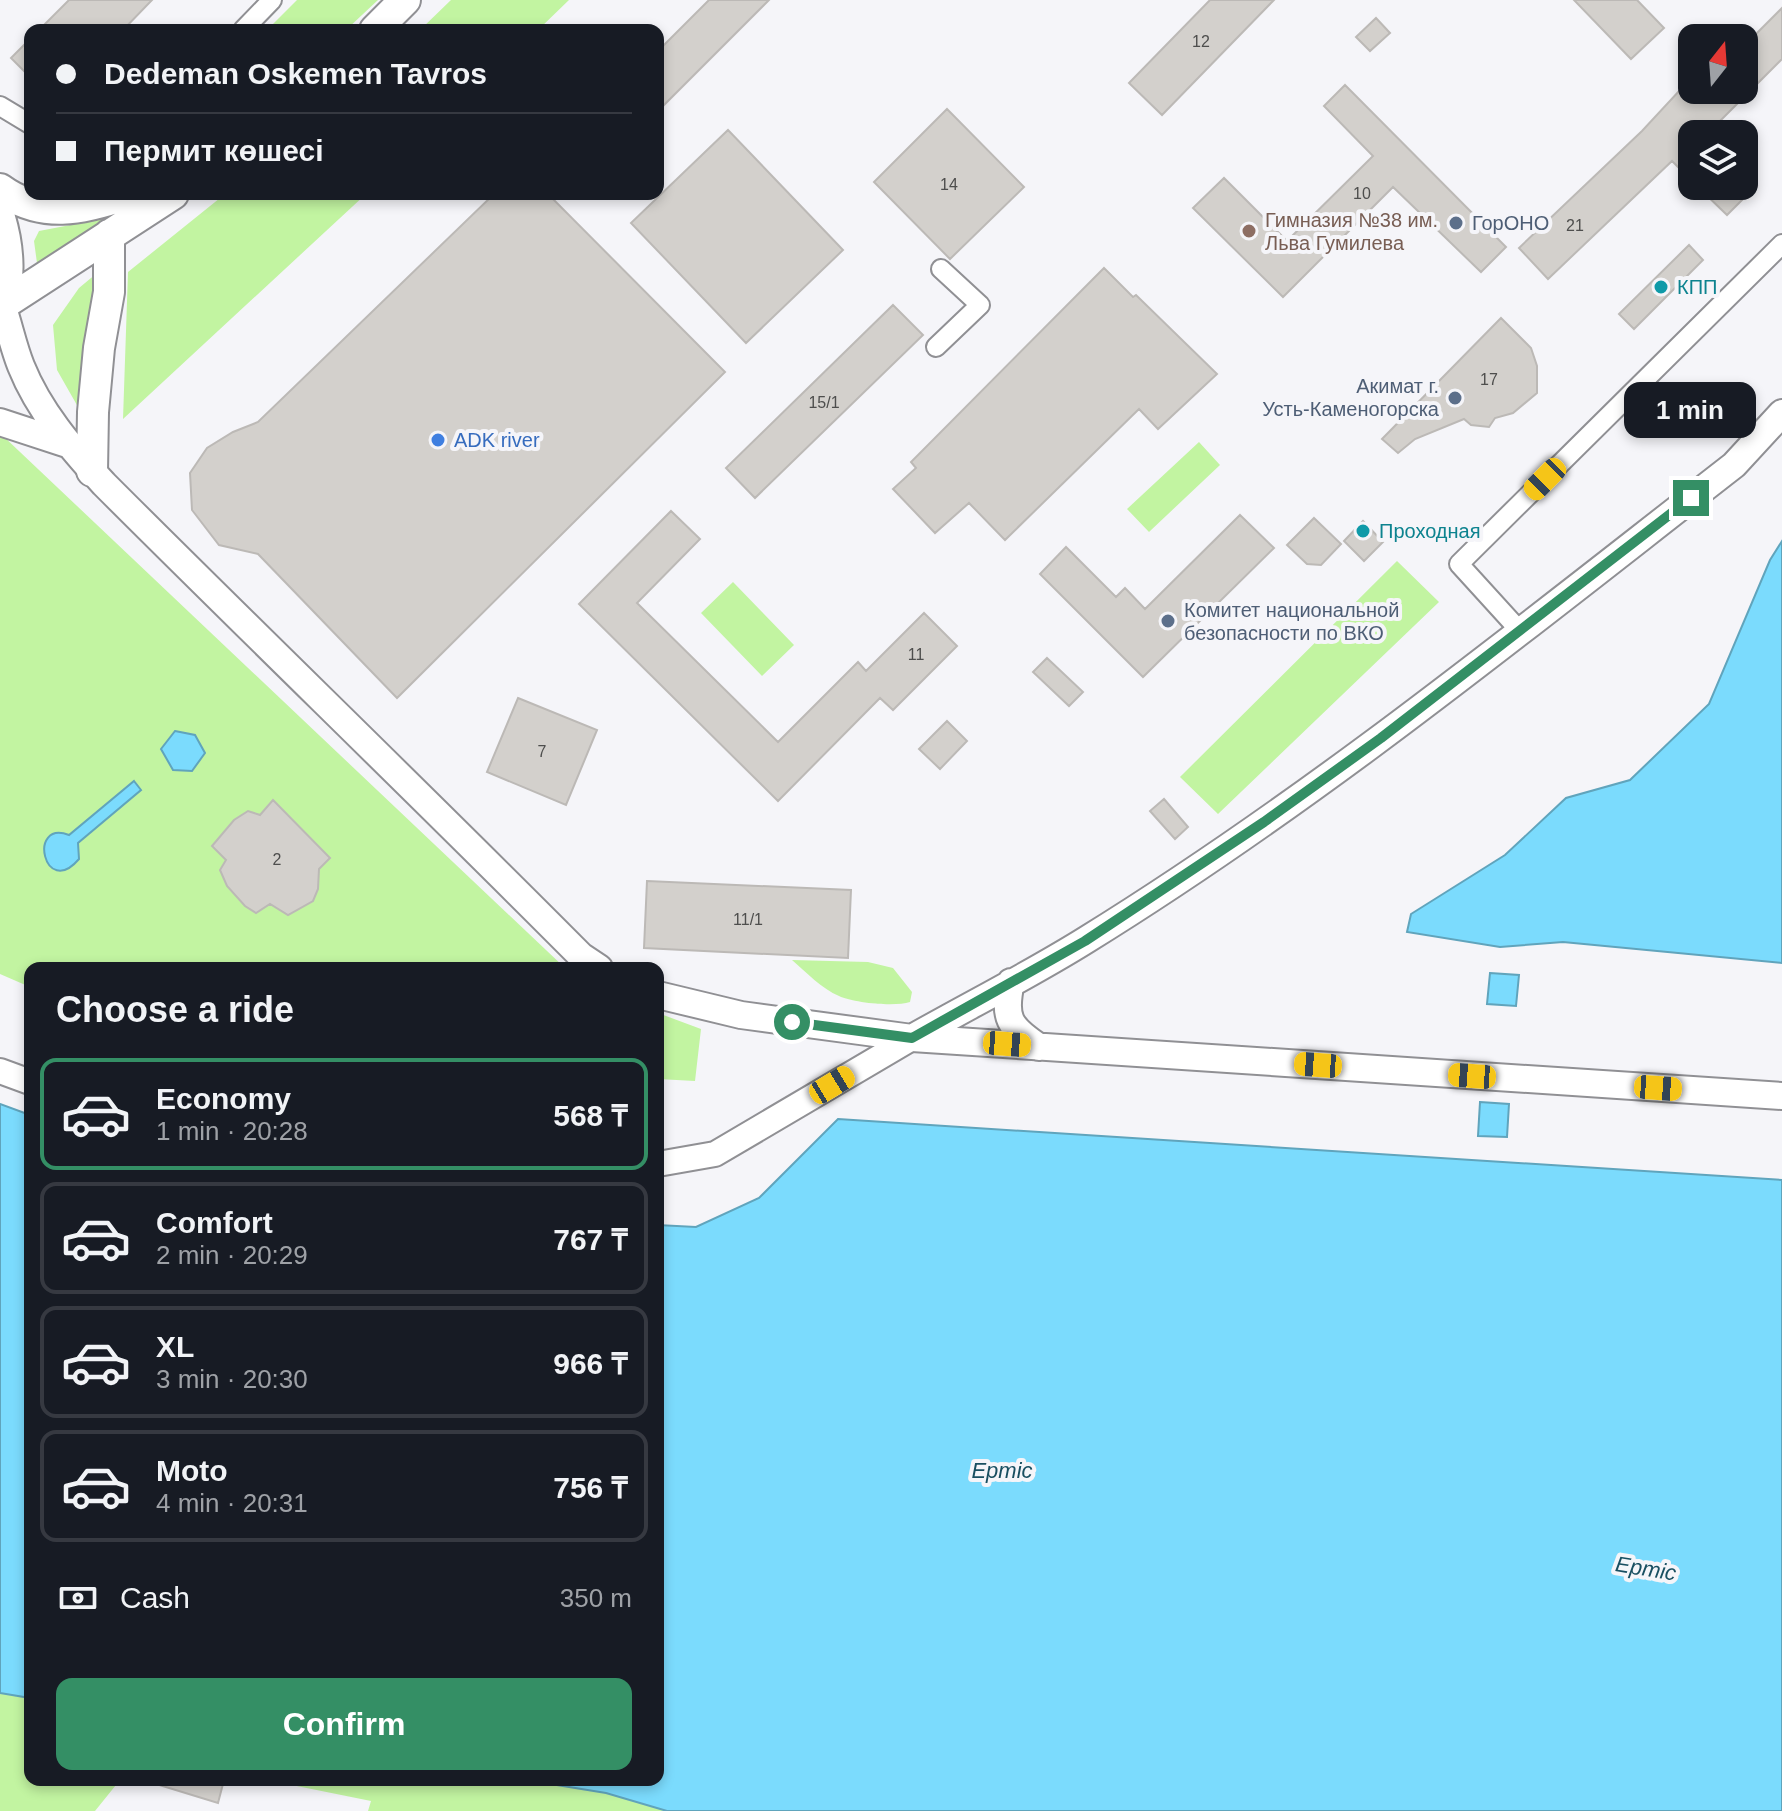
<!DOCTYPE html>
<html lang="en">
<head>
<meta charset="utf-8">
<style>
  :root { --surface:#171b24; --page:#242831; --text:#f1f3f6; --muted:#9ea1a6; --line:#363941; --accent:#348f65 }
  body { margin:0; font-family:Helvetica,sans-serif; background:var(--page); color:var(--text); height:100vh; display:flex; flex-direction:column; font-size:30px; white-space:nowrap }
  * { box-sizing:border-box; margin:0 }
  p { font-size:26px; color:var(--muted) }
  .icon { flex:none; width:44px; height:44px; fill:none; stroke:currentColor; stroke-width:2; stroke-linecap:round; stroke-linejoin:round }
  .map { position:relative; flex:1; overflow:hidden }
  .sheet { position:absolute; left:24px; top:962px; width:640px; height:824px; display:flex; flex-direction:column; background:var(--surface); border-radius:16px; box-shadow:0 4px 12px #0003 }
  .sheet>* { flex:none }
  .top-card { position:absolute; left:24px; top:24px; width:640px; height:176px; border-radius:16px; box-shadow:0 4px 12px #0003; display:grid; align-content:center; height:176px; padding:0 32px; background:var(--surface) }
  .needle { width:52px; rotate:17deg }
  .buttons { position:absolute; left:1678px; top:24px; display:grid; gap:16px }
  .buttons a { display:grid; place-items:center; width:80px; height:80px; border-radius:16px; background:var(--surface); box-shadow:0 4px 12px #0003; font-size:40px }
  .end { position:absolute; width:36px; height:36px; margin:-18px; border:10px solid #348f65; background:#fff; box-shadow:0 0 0 4px #fff }
  .from { border-radius:50% }
  .bubble { position:absolute; height:56px; border-radius:16px; background:var(--surface); box-shadow:0 4px 12px #0003; font-size:26px; font-weight:700; line-height:56px; text-align:center }
  .car { position:absolute; width:24px; height:48px; margin:-24px -12px; border-radius:10px; box-shadow:0 0 6px 2px #0007; background:linear-gradient(#f5c518 24%,#345 0 40%,#f5c518 0 76%,#345 0 86%,#f5c518 0) }
  .top-card b { display:flex; align-items:center; gap:28px; height:76px; font-size:30px }
  .top-card b+b { border-top:2px solid var(--line) }
  .top-card i { width:20px; height:20px; background:var(--text) }
  ul { padding:0; list-style:none }
  li { display:flex; align-items:center; gap:24px; height:112px; margin:0 16px 12px; padding:0 16px; border:4px solid var(--line); border-radius:16px }
  li div { flex:1 }
  li b { display:block; font-size:30px }
  li em { font-style:normal; font-weight:700 }
  li.selected { border-color:var(--accent) }
  li>.icon { width:72px; height:72px; stroke-width:1.5 }
  h2 { padding:0 32px; font-size:36px; line-height:96px }
  .pay { display:flex; align-items:center; gap:20px; height:88px; padding:0 32px; font-size:30px }
  .pay p { margin-inline-start:auto }
  .button { display:flex; gap:16px; margin-top:auto; padding:16px 32px }
  .button a { flex:1; height:92px; border-radius:16px; background:var(--accent); color:#fff; font-size:32px; font-weight:700; line-height:92px; text-align:center }
  .map>svg:first-child { display:block }
  .green { fill:#c2f4a1 }
  .water { fill:#7bdbfd; stroke:#60a4bc; stroke-width:2 }
  .building { fill:#d3d0cc; stroke:#bcb9b6; stroke-width:2 }
  .lines { fill:none; stroke-linecap:round; stroke-linejoin:round }
  .minor-casing { stroke:#909094; stroke-width:22 }
  .tertiary-casing { stroke:#909094; stroke-width:28 }
  .secondary-casing { stroke:#909094; stroke-width:30 }
  .primary-casing { stroke:#909094; stroke-width:34 }
  .minor { stroke:#fff; stroke-width:18 }
  .tertiary { stroke:#fff; stroke-width:24 }
  .secondary { stroke:#fff; stroke-width:26 }
  .primary { stroke:#fff; stroke-width:30 }
  .route { stroke:#348f65; stroke-width:10 }
  .service-dot { fill:#5c6f8a; stroke:#f5f5f9; stroke-width:3 }
  .education-dot { fill:#8d6e63; stroke:#f5f5f9; stroke-width:3 }
  .culture-dot { fill:#0f9aa8; stroke:#f5f5f9; stroke-width:3 }
  .shop-dot { fill:#3f7fe0; stroke:#f5f5f9; stroke-width:3 }
  .labels { text-anchor:middle; stroke-width:8; stroke-linejoin:round; paint-order:stroke }
  .number-label { font-size:16px; fill:#4e4e4d }
  .education-label { font-size:20px; fill:#785e54; stroke:#f5f5f9; text-anchor:start }
  .service-label { font-size:20px; fill:#4e5e75; stroke:#f5f5f9; text-anchor:start }
  .culture-label { font-size:20px; fill:#0d838f; stroke:#f5f5f9; text-anchor:start }
  .shop-label { font-size:20px; fill:#366cbe; stroke:#f5f5f9; text-anchor:start }
  .water-label { font-size:22px; font-style:italic; fill:#194f61; stroke:#f5f5f9 }
</style>
</head>
<body>
<div class="map">
<svg width="1782" height="1811" viewBox="0 0 1782 1811">
  <rect width="100%" height="100%" fill="#f5f5f9"/>
  <path class="green" d="M297 0H378L346 30H267Z
    M451 0H569L538 30H420Z
    M225 194H366L123 419 128 272Z
    M165 197 50 268 37 263 34 241 39 231 81 223Z
    M103 268 82 414 57 370 53 325 79 288Z
    M0 434H1L565 968H30V987L0 974Z
    M1199 442 1220 465 1149 532 1127 509Z
    M1397 561 1439 602 1218 814 1180 777Z
    M733 582 794 645 762 676 701 613Z
    M792 960 868 962 893 968 912 992 910 1002C895 1007 854 1003 839 996 822 989 806 972 792 960Z
    M658 1013 701 1029 695 1081 658 1079Z
    M0 1693 30 1698V1780H120L95 1811H0Z
    M267 1780H526L606 1793 667 1811H368L371 1801Z"/>
  <path class="water" d="M1782 541V963L1563 942 1500 947 1407 932 1411 914 1505 855 1566 798 1630 780 1709 704 1770 560Z
    M175 731 195 735 205 753 192 771 173 770 161 749Z
    M134 781 141 790 78 843 79 859C44 900 27 819 69 835Z
    M1490 973 1519 975 1516 1006 1487 1004Z
    M1480 1102 1509 1104 1507 1137 1478 1136Z
    M0 1104 30 1115V1698L0 1693Z
    M838 1119 1782 1180V1811H667L606 1793 526 1780H658V1225L696 1227 759 1198Z"/>
  <path class="building" d="M69 0H152L123 30H39Z
    M709 0H769L658 111V51Z
    M1210 0H1274L1162 115 1129 83Z
    M1574 0H1637L1664 28 1631 59Z
    M1782 8V59L1707 134H1692V181L1672 161 1548 279 1519 248 1642 131 1680 90H1744V46Z
    M1376 18 1390 33 1370 51 1356 37Z
    M30 39V77L11 58Z
    M1345 85 1506 247 1481 272 1393 187 1283 297 1193 208 1224 178 1287 241 1373 156 1324 106Z
    M947 109 1024 187 950 259 874 182Z
    M728 130 843 250 746 343 631 223Z
    M1697 186H1756L1727 215Z
    M494 194H548L725 372 397 698 258 554 219 545 192 510 190 473 207 448 233 432 258 422Z
    M1689 245 1703 260 1634 329 1619 314Z
    M1104 268 1133 297 1136 295 1217 374 1158 429 1139 409 1005 540 969 503 935 533 893 489 916 468 911 462Z
    M893 305 923 335 755 498 726 468Z
    M1501 318 1531 348 1537 366V393L1513 413 1495 418 1489 427 1471 425 1464 419 1415 439 1398 453 1382 439Z
    M671 511 700 539 637 603 778 742 858 662 866 671 924 613 957 646 893 710 880 698 778 801 579 604Z
    M1240 515 1274 548 1143 677 1040 574 1066 547 1116 597 1125 588 1145 609Z
    M1314 518 1341 544 1321 565 1307 564 1287 545Z
    M1363 521 1383 542 1364 561 1344 541Z
    M1047 658 1083 692 1069 706 1033 672Z
    M518 698 597 730 566 805 487 772Z
    M947 721 967 741 940 769 919 749Z
    M1164 799 1188 827 1175 839 1150 811Z
    M273 800 330 858 319 869 318 889 313 901 288 915 270 904 256 913 245 906 227 886 220 870 226 860 212 846 234 820 248 811 260 815Z
    M647 881 851 890 848 958 644 948Z
    M156 1780H211L223 1784 218 1803 156 1784Z"/>
  <g class="lines">
    <g class="minor-casing">
      <path id="minor" d="M243 30 272 0
        M0 106 30 124
        M936 347 980 305 941 269
        M1520 631 1459 564 1782 244"/>
    </g>
    <g class="tertiary-casing">
      <path id="tertiary" d="M0 1071 30 1082
        M658 1164 715 1154 912 1038"/>
    </g>
    <g class="secondary-casing">
      <path id="secondary" d="M2 305C9 325 13 346 21 366 39 411 71 448 104 484 262 642 423 797 581 956L599 968
        M0 422 67 444
        M1011 982C1003 1018 1009 1027 1039 1047
        M658 995 741 1015 912 1038 1782 1096
        M912 1038C970 1005 1030 975 1086 940 1314 799 1523 629 1734 465L1782 413"/>
    </g>
    <g class="primary-casing">
      <path id="primary" d="M375 30 405 0
        M0 189C41 219 83 210 127 194
        M0 218C9 248 11 282 0 311
        M2 305 173 194
        M92 471 93 412 99 348 109 292V235"/>
    </g>
    <use href="#minor" class="minor"/>
    <use href="#tertiary" class="tertiary"/>
    <use href="#secondary" class="secondary"/>
    <use href="#primary" class="primary"/>
  </g>
  <g class="lines">
    <path class="route" d="M792 1022 912 1038 1085 941 1264 822 1381 738 1691 498"/>
  </g>
  <g class="service-dot">
    <circle cx="1456" cy="223" r="8"/>
    <circle cx="1455" cy="398" r="8"/>
    <circle cx="1168" cy="621" r="8"/>
  </g>
  <circle class="education-dot" cx="1249" cy="231" r="8"/>
  <g class="culture-dot">
    <circle cx="1661" cy="287" r="8"/>
    <circle cx="1363" cy="531" r="8"/>
  </g>
  <circle class="shop-dot" cx="438" cy="440" r="8"/>
  <g class="labels">
    <g class="number-label">
      <text x="1201" y="47">12</text>
      <text x="949" y="190">14</text>
      <text x="1362" y="199">10</text>
      <text x="1575" y="231">21</text>
      <text x="1489" y="385">17</text>
      <text x="824" y="408">15/1</text>
      <text x="916" y="660">11</text>
      <text x="542" y="757">7</text>
      <text x="277" y="865">2</text>
      <text x="748" y="925">11/1</text>
    </g>
    <g class="education-label">
      <text x="1265" y="227">Гимназия №38 им.<tspan x="1265" dy="23">Льва Гумилева</tspan></text>
    </g>
    <g class="service-label">
      <text x="1472" y="230">ГорОНО</text>
      <text x="1439" y="393" text-anchor="end">Акимат г.<tspan x="1439" dy="23">Усть-Каменогорска</tspan></text>
      <text x="1184" y="617">Комитет национальной<tspan x="1184" dy="23">безопасности по ВКО</tspan></text>
    </g>
    <g class="culture-label">
      <text x="1677" y="294">КПП</text>
      <text x="1379" y="538">Проходная</text>
    </g>
    <g class="shop-label">
      <text x="454" y="447">ADK river</text>
    </g>
    <g class="water-label">
      <text x="1002" y="1478">Ертіс</text>
      <text transform="translate(1646 1568) rotate(9)" y="8">Ертіс</text>
    </g>
  </g>
</svg>
<div class="buttons">
<a><svg class="needle" viewBox="-14 -14 28 28"><path d="M0-13l5 13h-10z" fill="#e53935"/><path d="M0 13l5-13h-10z" fill="#9ea1a6"/></svg></a>
<a><svg class="icon" aria-label="layers" viewBox="0 0 24 24"><path d="M12 4l9 5-9 5-9-5zM3 14l9 5 9-5"/></svg></a>
</div>
<i class="end from" style="left:792px;top:1022px"></i>
<i class="end" style="left:1691px;top:498px"></i>
<div class="bubble" style="left:1624px;top:382px;width:132px">1 min</div>
<i class="car" style="left:1545px;top:479px;rotate:225deg"></i>
<i class="car" style="left:1007px;top:1044px;rotate:94deg"></i>
<i class="car" style="left:1318px;top:1065px;rotate:274deg"></i>
<i class="car" style="left:1472px;top:1076px;rotate:274deg"></i>
<i class="car" style="left:832px;top:1085px;rotate:59deg"></i>
<i class="car" style="left:1658px;top:1088px;rotate:94deg"></i>
<div class="top-card">
<b><i class="from"></i>Dedeman Oskemen Tavros</b>
<b><i></i>Пермит көшесі</b>
</div>
<section class="sheet">
<h2>Choose a ride</h2>
<ul>
<li class="selected"><svg class="icon" aria-label="car" viewBox="0 0 24 24"><path d="M5 17H2v-5l4-1 3-4h7l3 4 3 1v5h-3M9 17h6M6 11h13"/><circle cx="7" cy="17" r="2"/><circle cx="17" cy="17" r="2"/></svg><div><b>Economy</b><p>1 min · 20:28</p></div><em>568 ₸</em></li>
<li><svg class="icon" aria-label="car" viewBox="0 0 24 24"><path d="M5 17H2v-5l4-1 3-4h7l3 4 3 1v5h-3M9 17h6M6 11h13"/><circle cx="7" cy="17" r="2"/><circle cx="17" cy="17" r="2"/></svg><div><b>Comfort</b><p>2 min · 20:29</p></div><em>767 ₸</em></li>
<li><svg class="icon" aria-label="car" viewBox="0 0 24 24"><path d="M5 17H2v-5l4-1 3-4h7l3 4 3 1v5h-3M9 17h6M6 11h13"/><circle cx="7" cy="17" r="2"/><circle cx="17" cy="17" r="2"/></svg><div><b>XL</b><p>3 min · 20:30</p></div><em>966 ₸</em></li>
<li><svg class="icon" aria-label="car" viewBox="0 0 24 24"><path d="M5 17H2v-5l4-1 3-4h7l3 4 3 1v5h-3M9 17h6M6 11h13"/><circle cx="7" cy="17" r="2"/><circle cx="17" cy="17" r="2"/></svg><div><b>Moto</b><p>4 min · 20:31</p></div><em>756 ₸</em></li>
</ul>
<div class="pay"><svg class="icon" aria-label="cash" viewBox="0 0 24 24"><path d="M3 7h18v10H3z"/><circle cx="12" cy="12" r="2"/></svg>Cash<p>350 m</p></div>
<div class="button"><a>Confirm</a></div>
</section>
</div>
</body>
</html>
